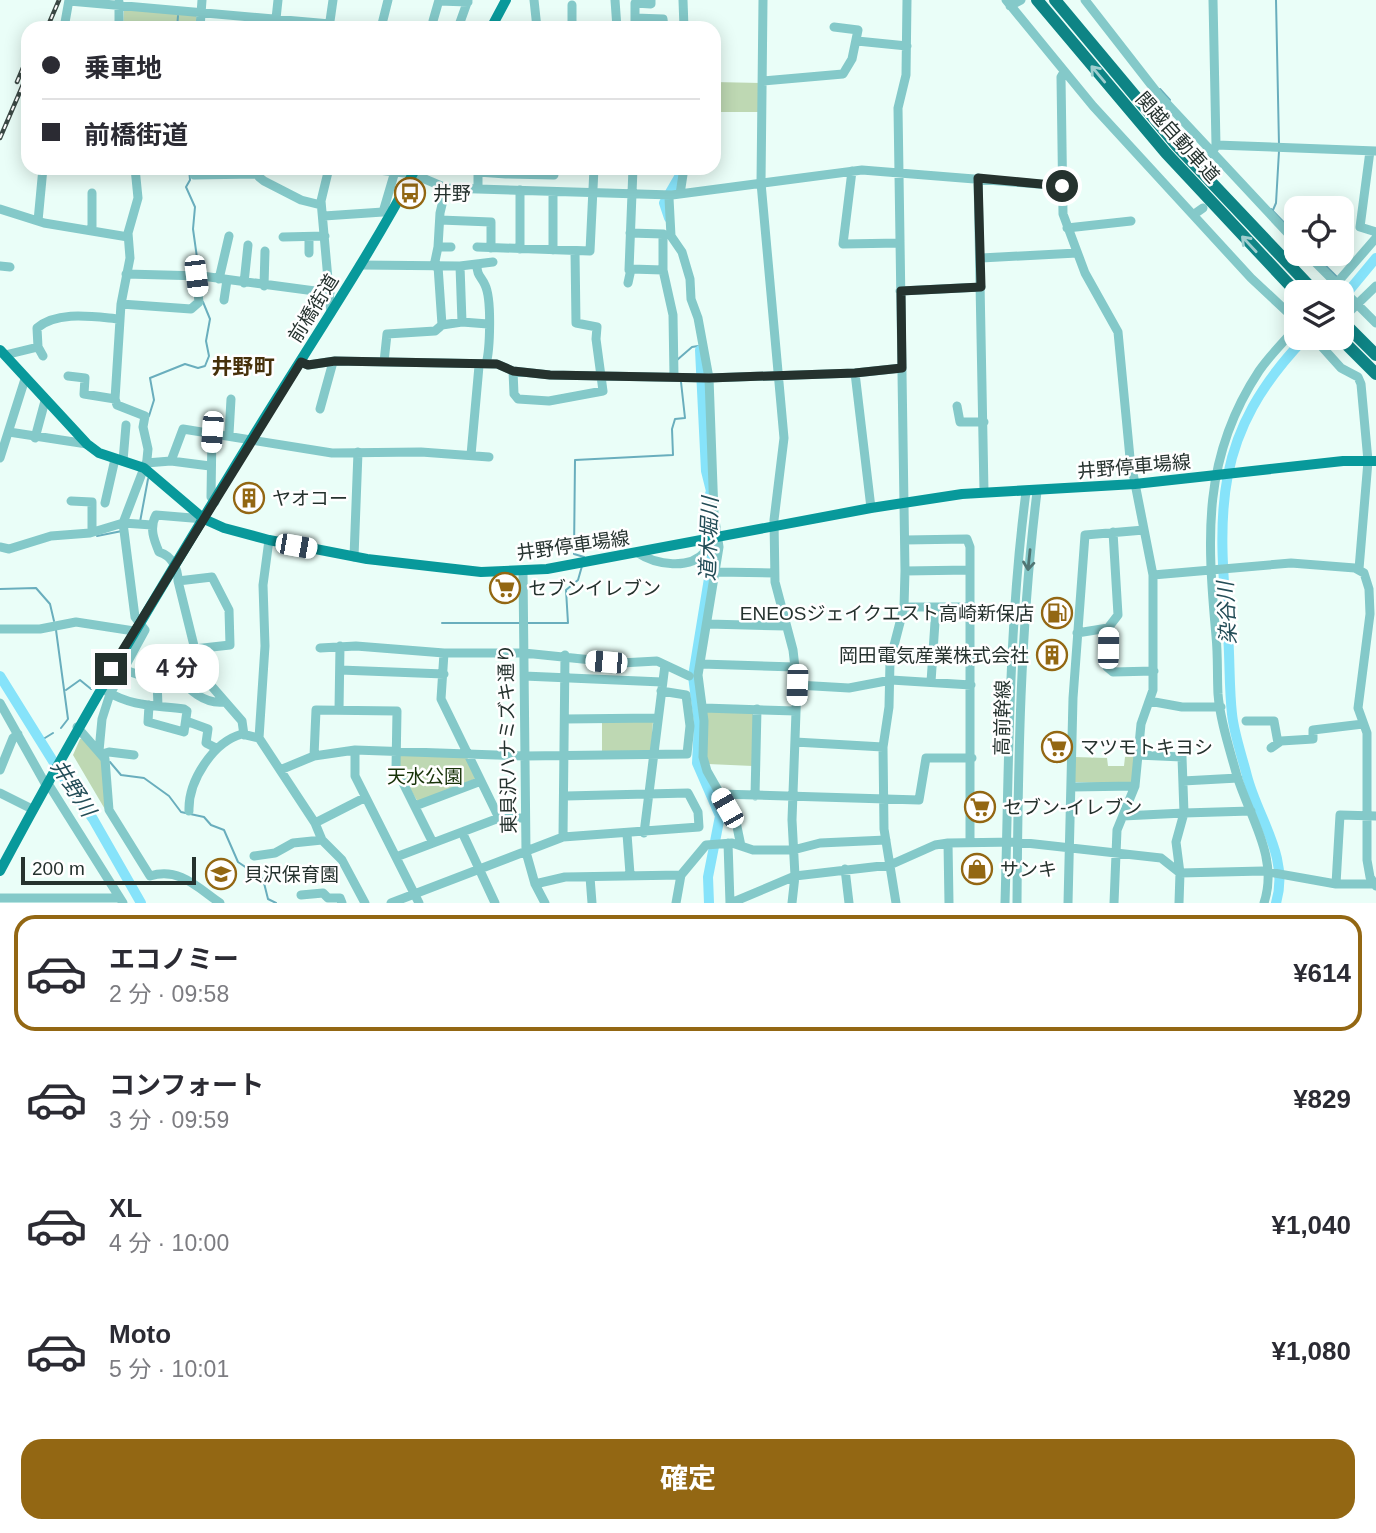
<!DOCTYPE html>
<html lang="ja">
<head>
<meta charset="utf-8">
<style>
  :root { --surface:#fff; --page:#f2f2f3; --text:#2b2b33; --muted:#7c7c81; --line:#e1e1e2; --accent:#936713 }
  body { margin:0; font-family:Arial,"Noto Sans JP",sans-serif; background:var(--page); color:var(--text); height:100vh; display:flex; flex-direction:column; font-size:26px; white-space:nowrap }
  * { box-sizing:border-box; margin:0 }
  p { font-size:23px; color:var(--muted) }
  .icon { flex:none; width:38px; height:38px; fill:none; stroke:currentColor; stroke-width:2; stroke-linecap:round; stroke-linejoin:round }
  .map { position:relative; height:903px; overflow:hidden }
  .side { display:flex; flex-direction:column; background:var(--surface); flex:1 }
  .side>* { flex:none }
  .guide { position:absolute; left:21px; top:21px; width:700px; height:154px; border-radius:21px; box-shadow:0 4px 18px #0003; display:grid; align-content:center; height:154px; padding:0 21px; background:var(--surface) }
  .tools { position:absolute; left:1284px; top:196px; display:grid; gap:14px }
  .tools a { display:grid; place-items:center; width:70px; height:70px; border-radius:14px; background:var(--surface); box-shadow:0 4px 18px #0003; font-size:35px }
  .scale { position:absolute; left:21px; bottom:18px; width:175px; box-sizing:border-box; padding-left:7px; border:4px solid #25322e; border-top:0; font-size:19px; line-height:24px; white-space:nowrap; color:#25322e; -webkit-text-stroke:5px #fff; paint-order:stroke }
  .end { position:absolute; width:32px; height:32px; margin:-16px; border:9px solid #25322e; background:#fff; box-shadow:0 0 0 4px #fff }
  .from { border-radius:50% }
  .bubble { position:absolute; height:49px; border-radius:21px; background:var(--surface); box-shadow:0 4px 18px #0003; font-size:23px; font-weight:700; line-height:49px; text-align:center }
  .car { position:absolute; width:21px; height:42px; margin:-21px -10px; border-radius:9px; box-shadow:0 0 5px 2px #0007; background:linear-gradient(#fff 24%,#345 0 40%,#fff 0 76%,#345 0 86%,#fff 0) }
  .guide b { display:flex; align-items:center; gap:24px; height:66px; font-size:26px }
  .guide b+b { border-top:2px solid var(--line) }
  .guide i { width:18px; height:18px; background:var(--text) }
  ul { padding:12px 0 0; list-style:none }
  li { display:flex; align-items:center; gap:21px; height:116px; margin:0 14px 10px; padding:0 7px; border:4px solid transparent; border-radius:21px }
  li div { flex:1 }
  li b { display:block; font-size:26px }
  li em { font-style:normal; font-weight:700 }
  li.current { border-color:var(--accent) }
  li>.icon { width:63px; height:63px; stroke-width:1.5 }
  .button { display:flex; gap:14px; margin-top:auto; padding:14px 21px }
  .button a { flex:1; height:80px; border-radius:21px; background:var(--accent); color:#fff; font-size:28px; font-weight:700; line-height:80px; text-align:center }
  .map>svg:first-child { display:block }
  .green { fill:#bed8b3 }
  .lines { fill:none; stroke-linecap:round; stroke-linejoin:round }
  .stream { stroke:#69aebd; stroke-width:2 }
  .river { stroke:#86e3fa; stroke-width:10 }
  .minor-tunnel { stroke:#c3d5d0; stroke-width:9; stroke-dasharray:9 4.5; stroke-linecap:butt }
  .minor { stroke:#84c9c9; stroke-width:9 }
  .major { stroke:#08999b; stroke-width:10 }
  .highway { stroke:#0e8485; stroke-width:12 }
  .rail-casing { stroke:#3a4844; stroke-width:4.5 }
  .rail { stroke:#fff; stroke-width:2; stroke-dasharray:5; stroke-linecap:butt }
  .oneway { stroke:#9fcece }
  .oneway2 { stroke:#507674 }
  .route { stroke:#25322e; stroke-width:9 }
  .labels { text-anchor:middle; stroke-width:5; stroke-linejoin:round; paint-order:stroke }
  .street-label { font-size:19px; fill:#25322e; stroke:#fff }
  .poi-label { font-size:19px; fill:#25322e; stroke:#fff; text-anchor:start }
  .park-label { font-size:19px; fill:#183309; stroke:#fff }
  .neighbourhood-label { font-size:21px; font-weight:bold; fill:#46300a; stroke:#fff }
  .water-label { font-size:21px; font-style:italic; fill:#234d57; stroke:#fff }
</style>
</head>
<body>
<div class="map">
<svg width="1376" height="903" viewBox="0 0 1376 903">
  <rect width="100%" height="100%" fill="#eafef8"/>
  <path class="green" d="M124 8 196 14 198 28H123Z
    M714 82 761 83 760 112H714Z
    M753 711V766L708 764 704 743 706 712Z
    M653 721 651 751 602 754V722Z
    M84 738 104 763 106 811 73 755 80 739Z
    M400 755 467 757 477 778 418 802 399 771Z
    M1135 756 1132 784 1075 782V757L1107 758 1108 766H1124L1125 757Z"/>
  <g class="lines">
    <path class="stream" d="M1276 0 1279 145
      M177 28 178 16
      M1160 89 1170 100
      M189 168 190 180 186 187 195 207 193 229 199 272
      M1271 209 1297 236
      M1273 210 1276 203 1279 151
      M1314 254 1338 278
      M677 360 692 347 698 346
      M149 416 154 400 150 378 185 364 198 368 205 366 209 356 206 341 210 319 203 302
      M140 522 148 479
      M97 536 122 531
      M584 557 574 554 575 460 673 455 672 429 675 419 685 418 681 382
      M0 589 36 588 50 604 54 621
      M442 623H522
      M527 623H568L566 590 578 580 582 566
      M56 630 68 719 61 728
      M66 690 80 680 91 689
      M40 741 53 733
      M110 762 121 775 144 778 169 796 181 812 204 817 211 825 224 830 238 862 263 879 268 899 276 903"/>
    <path class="river" d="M669 218 664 203 679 177
      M1342 299 1376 258
      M700 350 706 471 711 491 708 500 712 560 693 676 699 724 697 763 720 816 708 877 709 903
      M0 676 61 774 93 819 141 903
      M1276 903C1290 857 1258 819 1247 776 1242 756 1234 734 1232 714 1229 687 1230 660 1228 634 1217 509 1213 434 1305 338"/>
    <path class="minor-tunnel" d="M1207 204 1227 186"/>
    <path class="minor" d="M534 0 537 28
      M615 0 617 28
      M683 0 684 28
      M763 0 761 183 784 438 774 520 775 582 793 650 797 685 792 820 795 876 792 903
      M1006 0 1093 106 1251 278 1297 321
      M1085 0 1159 95 1297 243
      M1213 0 1216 145
      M69 1 330 24
      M439 1 468 2
      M119 2V28
      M1010 6 1021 0
      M635 18 663 19 664 28
      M64 28 69 0
      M200 28 202 0
      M275 28 278 0
      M329 28 333 0
      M381 28 388 0
      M436 28 433 21 439 0
      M458 28 468 0
      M572 28V5
      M635 28V3L651 4V0
      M857 41 907 46
      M1064 72 1061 77 1063 214 1085 273 1118 332 1130 458 1153 575V690L1141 724 1135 786 1117 830 1114 903
      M763 81 843 74 852 59 858 30 834 27
      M1370 151 1360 227 1376 232
      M1212 154 1216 145 1376 151
      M135 168 138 198 128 233 130 258 121 304 115 399 117 405 145 416 143 427 148 449 146 469
      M259 168V177L264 181 301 200 321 205
      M329 168 321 201 331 313
      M361 168 413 174 446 188 672 195
      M507 168 506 174 554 175
      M852 171 843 244 900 243
      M194 175 258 174
      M978 178 984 492
      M446 188 440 213 438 247H451
      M478 189V172L506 174
      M680 194 684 168
      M0 209 44 223 128 237
      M1193 215 1203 208
      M324 216 383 212 396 168
      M440 220 491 222V248
      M38 221 43 168
      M1067 228 1131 221
      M92 230V193
      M630 233 663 234V270L673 315 674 376
      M283 237 325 236
      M309 238V253
      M477 247 590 251 594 168
      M520 249V190
      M553 250V192
      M1307 254 1376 323
      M981 258 1077 253
      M360 265 460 266 493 262
      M477 265C477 276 481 276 485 285 492 299 490 350 486 364
      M0 266 10 267
      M434 266 438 247
      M438 266 442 325
      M460 266 462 322
      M629 270 633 168
      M126 274 202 276 330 293
      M219 279 229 236
      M244 283 248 245
      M628 283 631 269 663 270
      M264 286 265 251
      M900 291 981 287
      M1329 292 1376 238
      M224 300 227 280
      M121 304 191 309 199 302 196 276
      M1347 314 1376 286
      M1314 338 1341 368 1358 377 1361 384 1368 461 1359 569
      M5 355 38 347
      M43 356 38 347 37 328C58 310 95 317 120 319
      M301 362 308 365 335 361 497 364 513 371 550 375 709 378 855 373 902 368
      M384 362 387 334 435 331 442 325 462 322 488 324
      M513 371 514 394 518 399 549 401 603 391 596 339 597 327 576 323 575 251
      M855 373 871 508
      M68 376 85 378 84 394 115 399
      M957 406 960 422H984
      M320 409 333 362
      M9 432 87 444
      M212 432 211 497 215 502
      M229 434 231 399
      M35 438 45 401
      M471 455 479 366
      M0 458 25 379
      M123 461 126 425
      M171 461 183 429 332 453 421 452 489 457
      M146 463 171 461 210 466
      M71 501 92 502V532
      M105 503 115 459
      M204 519 156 515C149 528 154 540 159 552 172 556 178 568 178 581L201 674 242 721 244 735
      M1113 532 1118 615 1108 628 1107 667 1113 672 1154 671
      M269 540 263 585 265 646 259 738 315 823 322 840 342 860 365 903
      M905 540 967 539 970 547V842
      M0 547 9 549 51 536 90 533 123 523 144 468
      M638 553C656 565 690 570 705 552L704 539
      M354 557 358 452
      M905 571 970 570
      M523 572 526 852 535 884 545 903
      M716 572 774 573
      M1153 575 1291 563 1355 568 1364 573 1369 589 1370 614 1358 708 1367 733V860L1370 877 1376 886
      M178 581 212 577 229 610 230 645 194 649
      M904 607H969
      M708 624 786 626
      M0 629H40L76 622 134 631
      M1077 633 1108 628
      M320 648 356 646 444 653H524L621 663 657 661 689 676
      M444 653 441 699 499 818
      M701 664 795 667
      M122 669 157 681 175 674C188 688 203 705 225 702
      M340 670 444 674
      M524 676 662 682
      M157 681 158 706
      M931 682 936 607
      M797 685 849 688 891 680 971 685
      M106 691C133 707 153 705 184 709L187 711 184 732 148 722 149 705
      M1149 701 1182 707H1221
      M0 703 46 785
      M704 708 796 711
      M339 710 340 646
      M565 719 657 718
      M186 721 208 729 206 743 216 748
      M1246 721H1274L1278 743
      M77 727 105 759 109 810 150 876C179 867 197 887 220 903
      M795 742 883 747
      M1271 748 1281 741 1313 739V730L1363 724
      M355 750V776L419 903
      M99 751 102 719 110 694 145 630 135 617 123 523 152 525
      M102 754 109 752 134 755
      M314 756 316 710 397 711 396 769 433 843
      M0 770 13 738 18 734
      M280 770 314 756 355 750 525 756 687 754 690 726 686 695 661 691
      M1183 781 1238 778
      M47 782 123 903
      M1072 787 1135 786
      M0 793 32 809
      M719 794 919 800 926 758H972
      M755 796 757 709
      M415 806 481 781
      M189 811C188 781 213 742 242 734L259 738
      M1123 816 1184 813 1182 757 1137 755
      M315 823 364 798
      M462 832 495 903
      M644 833 665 665
      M627 834 630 874
      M563 837 565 655
      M728 843 730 903
      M948 843 949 903
      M741 846 736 822 707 771 703 757 704 721 698 675 719 547 714 514 709 378 698 318 691 299 690 279 682 252 671 236 669 198 672 195 862 170 1062 186
      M254 856 275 853 293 843 322 840
      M396 857 499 818H525
      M845 869 849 903
      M590 877 592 903
      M535 884 565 877 681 875
      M1336 884 1340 815 1376 816
      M301 895 323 893 328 898H340L342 903
      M0 898H120
      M391 903 563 837 699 827 698 812 688 793 566 796
      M676 903 681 875 706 845 732 843 753 850H793L820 843 886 840
      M731 903 795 876 890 865 935 845 948 843 1017 842 1161 858 1180 873 1263 871 1336 884H1376
      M896 903 884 829 883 747 889 707 890 661 904 607 905 571 898 108 906 75 907 0
      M1005 903C1009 766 1008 629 1026 492
      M1017 903C1018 765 1020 629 1037 492
      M1068 903 1073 698 1085 535 1144 530
      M1179 903 1180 873 1176 842 1184 813 1251 811
      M1264 903C1279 858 1250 818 1237 776 1230 750 1220 721 1218 694 1217 674 1218 655 1216 636 1207 537 1202 457 1259 371 1270 355 1285 341 1297 326"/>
    <path class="major" d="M491 28 506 0
      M0 350 87 444 99 453 144 468 204 519 224 528 269 540 367 559 481 572 547 569 871 508 962 494 1135 484 1343 461H1376
      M0 871C78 724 164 582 251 440 306 350 366 262 416 168"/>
    <path class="highway" d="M1037 0 1166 153 1297 293
      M1055 0 1177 146 1315 292
      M1342 321 1376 355
      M1340 338 1376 374"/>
    <g class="rail-casing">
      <path id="rail" d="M47 28 59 0
        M17 82 28 56
        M0 138 28 73"/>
    </g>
    <use href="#rail" class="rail"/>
  </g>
  <defs><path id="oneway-shaft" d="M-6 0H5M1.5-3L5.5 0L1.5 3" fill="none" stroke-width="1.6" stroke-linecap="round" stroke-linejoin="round" transform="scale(1.75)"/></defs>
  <g class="oneway">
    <use href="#oneway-shaft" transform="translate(1098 74) rotate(-130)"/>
    <use href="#oneway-shaft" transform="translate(1249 244) rotate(-133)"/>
  </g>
  <use class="oneway2" href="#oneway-shaft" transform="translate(1029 560) rotate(96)"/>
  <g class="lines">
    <path class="route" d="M111 669 301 362 308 365 335 361 497 364 513 371 550 375 709 378 855 373 902 368 901 291 981 287 978 178 1062 186"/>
  </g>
  <defs>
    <g id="bus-ring" transform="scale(1.575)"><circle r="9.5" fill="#fff" stroke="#936713" stroke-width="1.5"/><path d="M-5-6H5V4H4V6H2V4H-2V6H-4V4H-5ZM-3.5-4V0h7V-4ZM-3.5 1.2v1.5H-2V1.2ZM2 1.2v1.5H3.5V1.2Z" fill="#936713"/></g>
    <g id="building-ring" transform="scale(1.575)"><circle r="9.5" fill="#fff" stroke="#936713" stroke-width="1.5"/><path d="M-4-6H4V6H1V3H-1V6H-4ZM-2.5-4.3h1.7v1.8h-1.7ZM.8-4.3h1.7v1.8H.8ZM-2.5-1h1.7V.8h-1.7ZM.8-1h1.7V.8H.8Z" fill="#936713"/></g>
    <g id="supermarket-ring" transform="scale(1.575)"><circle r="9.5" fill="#fff" stroke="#936713" stroke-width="1.5"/><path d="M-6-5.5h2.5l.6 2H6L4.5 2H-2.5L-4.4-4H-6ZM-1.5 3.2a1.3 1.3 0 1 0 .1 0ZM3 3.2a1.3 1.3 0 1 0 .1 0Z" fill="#936713"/></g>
    <g id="fuel-ring" transform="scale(1.575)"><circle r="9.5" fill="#fff" stroke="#936713" stroke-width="1.5"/><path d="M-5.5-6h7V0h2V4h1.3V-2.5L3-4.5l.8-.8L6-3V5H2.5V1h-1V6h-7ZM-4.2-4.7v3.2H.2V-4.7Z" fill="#936713"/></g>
    <g id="shop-ring" transform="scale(1.575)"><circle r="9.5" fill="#fff" stroke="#936713" stroke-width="1.5"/><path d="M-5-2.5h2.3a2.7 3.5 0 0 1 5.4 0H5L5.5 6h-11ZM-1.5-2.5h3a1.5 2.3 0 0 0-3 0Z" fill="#936713"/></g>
    <g id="school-ring" transform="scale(1.575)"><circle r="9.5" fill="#fff" stroke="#936713" stroke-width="1.5"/><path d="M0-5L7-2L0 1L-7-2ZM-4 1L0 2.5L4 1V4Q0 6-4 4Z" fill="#936713"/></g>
  </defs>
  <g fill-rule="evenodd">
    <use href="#bus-ring" x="410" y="193"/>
    <use href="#building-ring" x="249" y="498"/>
    <use href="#supermarket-ring" x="505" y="588"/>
    <use href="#fuel-ring" x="1057" y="613"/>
    <use href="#building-ring" x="1052" y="655"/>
    <use href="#supermarket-ring" x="1057" y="747"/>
    <use href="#supermarket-ring" x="980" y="807"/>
    <use href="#shop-ring" x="977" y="869"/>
    <use href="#school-ring" x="221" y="874"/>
  </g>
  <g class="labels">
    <g class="street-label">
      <text transform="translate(1178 137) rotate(48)" y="7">関越自動車道</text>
      <text transform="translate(313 308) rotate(-58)" y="7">前橋街道</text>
      <text transform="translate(1134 466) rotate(-5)" y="7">井野停車場線</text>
      <text transform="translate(573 545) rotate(-8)" y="7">井野停車場線</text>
      <text transform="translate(1002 718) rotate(-89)" y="7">高前幹線</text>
      <text transform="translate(507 739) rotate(-91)" y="7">東貝沢ハナミズキ通り</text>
    </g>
    <g class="poi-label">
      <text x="433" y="200">井野</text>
      <text x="272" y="505">ヤオコー</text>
      <text x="528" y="595">セブンイレブン</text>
      <text x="1034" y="620" text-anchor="end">ENEOSジェイクエスト高崎新保店</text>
      <text x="1029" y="662" text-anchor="end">岡田電気産業株式会社</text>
      <text x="1080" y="754">マツモトキヨシ</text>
      <text x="1003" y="814">セブン-イレブン</text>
      <text x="1000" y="876">サンキ</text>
      <text x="244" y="881">貝沢保育園</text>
    </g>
    <g class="park-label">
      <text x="425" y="783">天水公園</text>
    </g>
    <g class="neighbourhood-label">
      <text x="243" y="374">井野町</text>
    </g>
    <g class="water-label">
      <text transform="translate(709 539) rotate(-88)" y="7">道木堀川</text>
      <text transform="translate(1227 613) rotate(-93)" y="7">染谷川</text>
      <text transform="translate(73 788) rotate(57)" y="7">井野川</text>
    </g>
  </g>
</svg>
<div class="tools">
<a><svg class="icon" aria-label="locate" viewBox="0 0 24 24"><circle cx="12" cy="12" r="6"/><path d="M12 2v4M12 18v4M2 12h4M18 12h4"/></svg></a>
<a><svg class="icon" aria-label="layers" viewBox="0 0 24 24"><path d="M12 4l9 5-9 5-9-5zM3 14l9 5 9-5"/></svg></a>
</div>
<div class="scale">200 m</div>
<i class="end from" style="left:1062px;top:186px"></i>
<i class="end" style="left:111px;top:669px"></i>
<div class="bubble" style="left:135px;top:644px;width:84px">4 分</div>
<i class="car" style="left:196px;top:276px;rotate:173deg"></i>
<i class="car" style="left:212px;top:432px;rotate:184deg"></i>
<i class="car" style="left:296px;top:546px;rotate:100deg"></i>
<i class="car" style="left:1108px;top:648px;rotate:1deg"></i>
<i class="car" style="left:606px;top:662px;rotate:275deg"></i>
<i class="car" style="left:797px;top:685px;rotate:182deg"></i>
<i class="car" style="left:727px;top:808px;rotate:330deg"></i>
<div class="guide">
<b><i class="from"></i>乗車地</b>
<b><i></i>前橋街道</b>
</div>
</div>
<section class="side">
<ul>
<li class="current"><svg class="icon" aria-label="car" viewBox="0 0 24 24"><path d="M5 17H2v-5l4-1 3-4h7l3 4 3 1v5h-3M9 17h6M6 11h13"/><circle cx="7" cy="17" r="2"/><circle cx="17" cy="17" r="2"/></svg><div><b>エコノミー</b><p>2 分 · 09:58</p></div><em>¥614</em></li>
<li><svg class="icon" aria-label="car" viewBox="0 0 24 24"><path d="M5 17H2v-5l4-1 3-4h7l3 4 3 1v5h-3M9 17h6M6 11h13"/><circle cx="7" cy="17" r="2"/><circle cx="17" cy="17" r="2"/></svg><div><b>コンフォート</b><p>3 分 · 09:59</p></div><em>¥829</em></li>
<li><svg class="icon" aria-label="car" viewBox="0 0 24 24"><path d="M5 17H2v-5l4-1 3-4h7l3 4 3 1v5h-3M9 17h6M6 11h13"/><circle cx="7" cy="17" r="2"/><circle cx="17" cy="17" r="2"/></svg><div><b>XL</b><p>4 分 · 10:00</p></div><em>¥1,040</em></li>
<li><svg class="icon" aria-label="car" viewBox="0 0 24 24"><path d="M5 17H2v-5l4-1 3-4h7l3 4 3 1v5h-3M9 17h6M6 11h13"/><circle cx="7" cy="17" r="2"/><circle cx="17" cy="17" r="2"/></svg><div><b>Moto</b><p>5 分 · 10:01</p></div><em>¥1,080</em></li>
</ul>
<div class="button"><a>確定</a></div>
</section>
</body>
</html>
